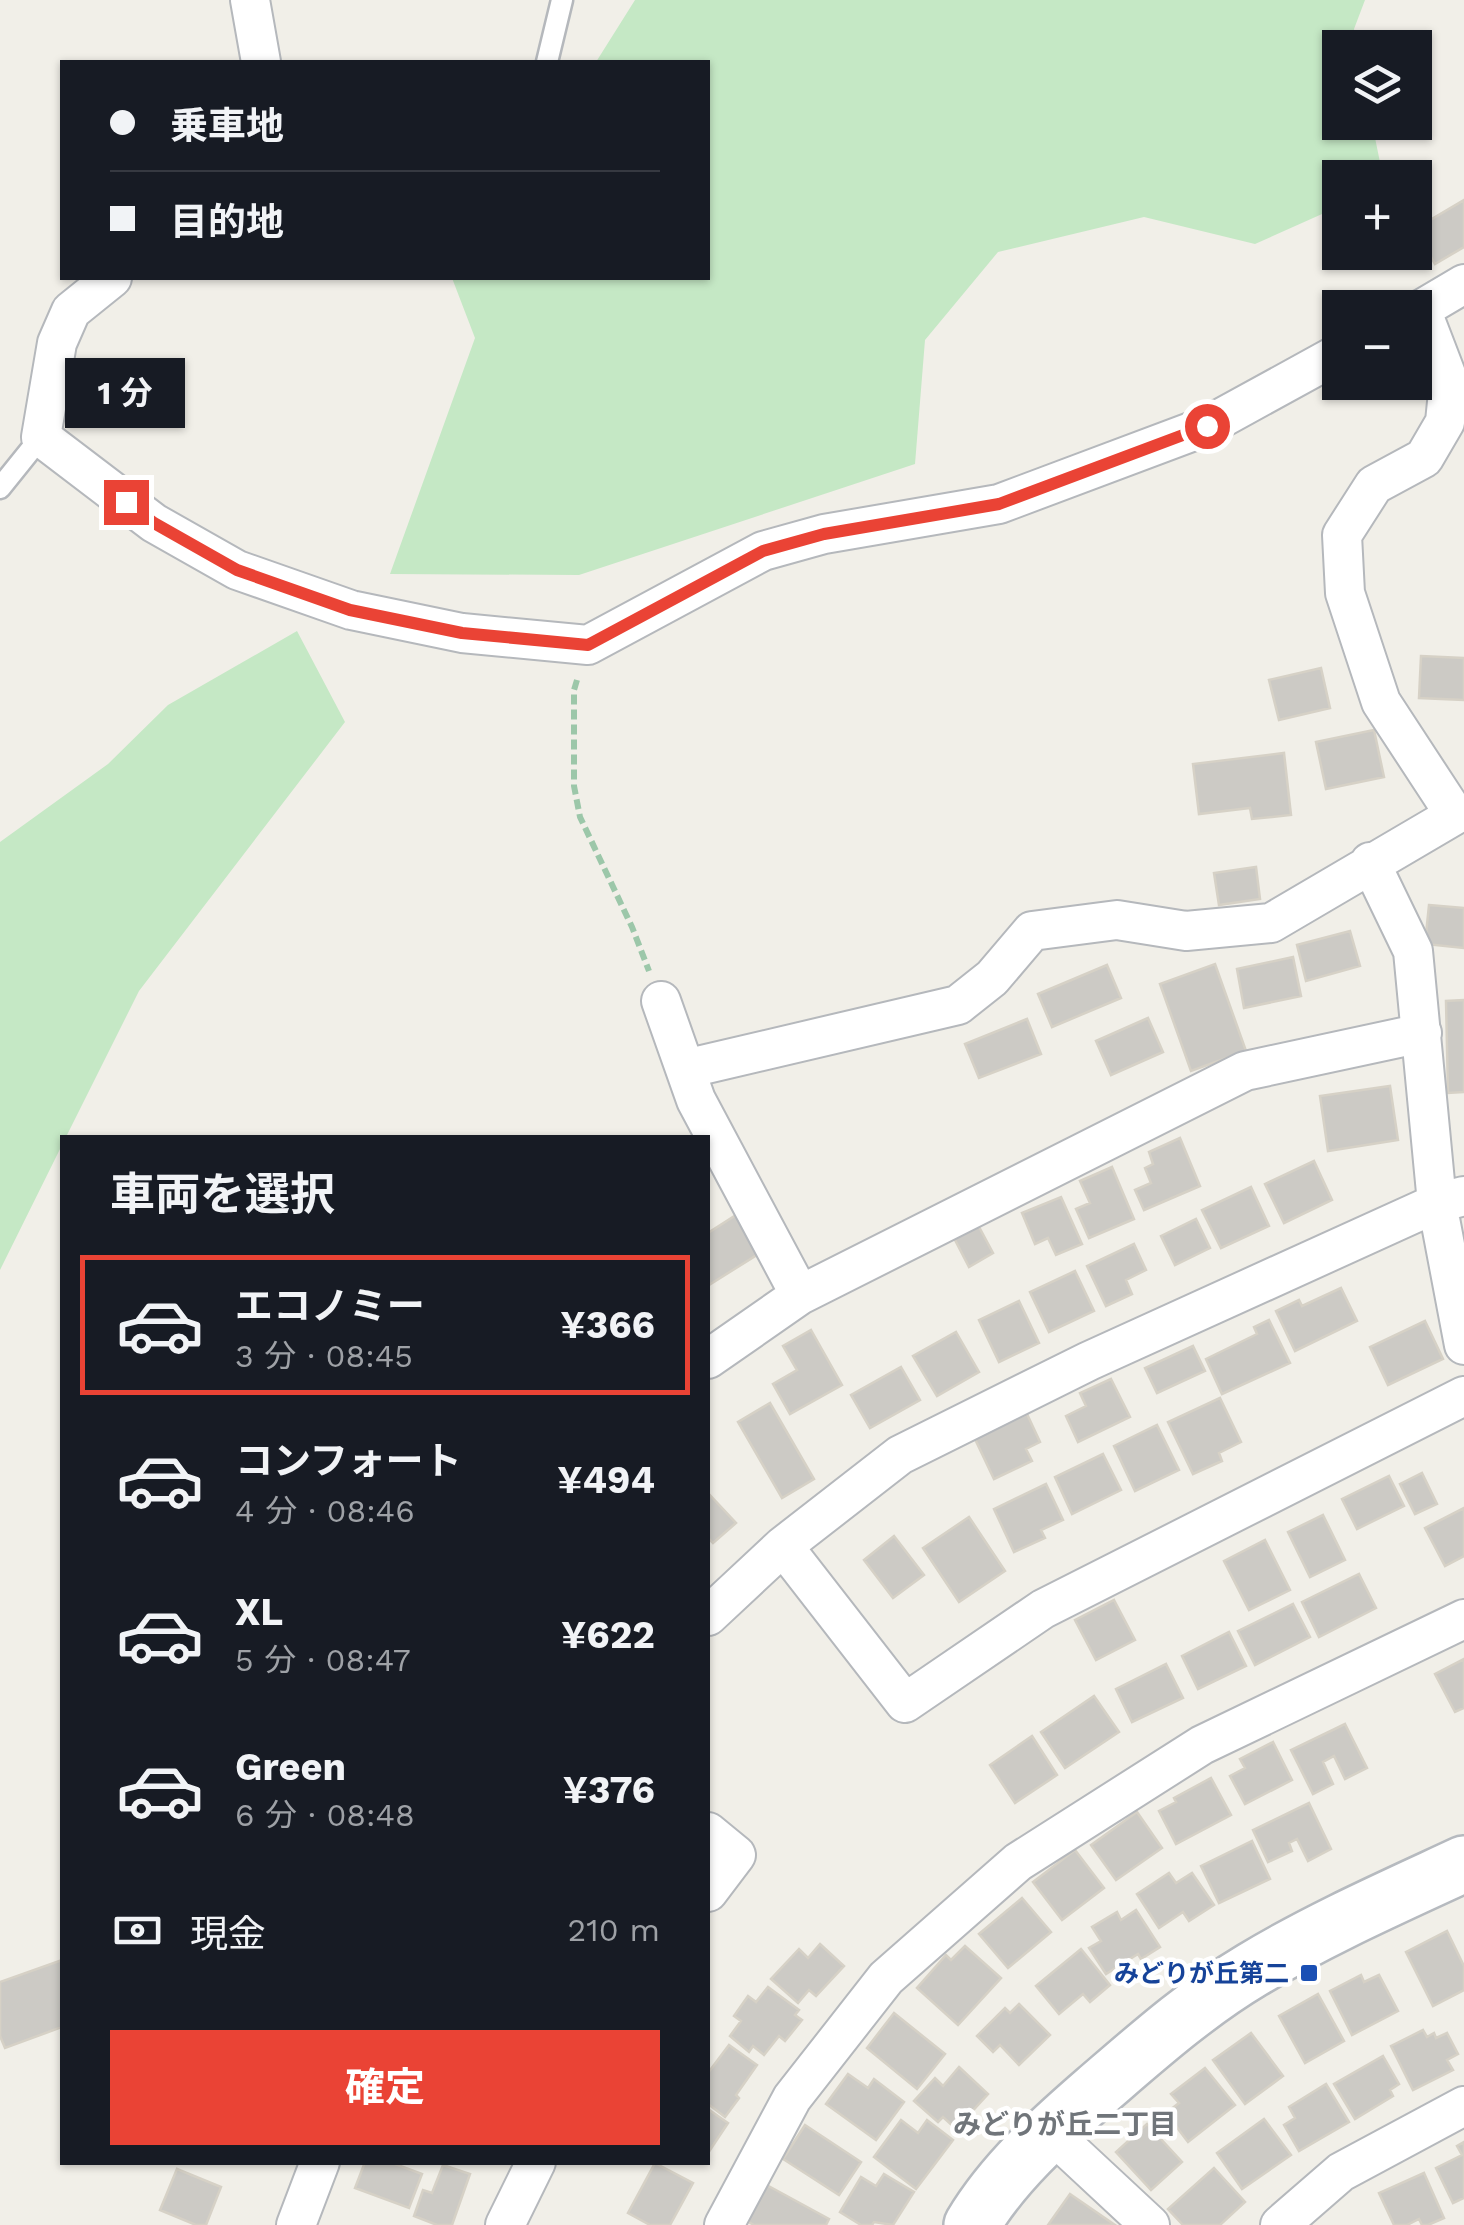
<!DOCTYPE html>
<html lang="ja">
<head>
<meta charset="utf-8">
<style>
  :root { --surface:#171b24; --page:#20242c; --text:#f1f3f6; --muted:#9ea1a6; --line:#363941; --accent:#ea4335 }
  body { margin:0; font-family:"Work Sans","Noto Sans JP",sans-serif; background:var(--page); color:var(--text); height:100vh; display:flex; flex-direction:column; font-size:38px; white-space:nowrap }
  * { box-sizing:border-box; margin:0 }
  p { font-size:32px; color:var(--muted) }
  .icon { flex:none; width:55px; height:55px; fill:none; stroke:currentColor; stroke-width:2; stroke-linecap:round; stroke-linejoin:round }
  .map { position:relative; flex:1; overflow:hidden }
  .details { position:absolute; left:60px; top:1135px; width:650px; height:1030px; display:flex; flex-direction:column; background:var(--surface); border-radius:0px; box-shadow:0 2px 8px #0004 }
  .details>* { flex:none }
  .banner { position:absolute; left:60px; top:60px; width:650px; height:220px; border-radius:0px; box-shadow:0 2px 8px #0004; display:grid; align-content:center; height:220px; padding:0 50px; background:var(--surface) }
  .controls { position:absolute; left:1322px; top:30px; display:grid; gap:20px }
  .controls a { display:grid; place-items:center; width:110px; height:110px; border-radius:0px; background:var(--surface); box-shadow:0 2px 8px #0004; font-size:50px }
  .end { position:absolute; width:45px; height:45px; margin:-22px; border:12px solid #ea4335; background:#fff; box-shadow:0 0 0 5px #fff }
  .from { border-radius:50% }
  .bubble { position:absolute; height:70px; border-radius:0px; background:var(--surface); box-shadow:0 2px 8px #0004; font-size:32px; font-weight:700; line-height:70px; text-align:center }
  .banner b { display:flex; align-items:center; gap:35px; height:95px; font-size:38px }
  .banner b+b { border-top:2px solid var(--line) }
  .banner i { width:25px; height:25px; background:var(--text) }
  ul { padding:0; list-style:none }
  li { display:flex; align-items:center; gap:30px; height:140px; margin:0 20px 15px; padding:0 30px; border:5px solid transparent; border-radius:0px }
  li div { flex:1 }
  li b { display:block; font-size:38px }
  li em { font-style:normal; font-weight:700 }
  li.active { border-color:var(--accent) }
  li>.icon { width:90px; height:90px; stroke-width:1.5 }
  h2 { padding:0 50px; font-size:45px; line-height:120px }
  .pay { display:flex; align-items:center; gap:25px; height:110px; padding:0 50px; font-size:38px }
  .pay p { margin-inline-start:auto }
  .action { display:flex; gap:20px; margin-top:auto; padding:20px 50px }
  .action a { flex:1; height:115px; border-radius:0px; background:var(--accent); color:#fff; font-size:40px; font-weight:700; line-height:115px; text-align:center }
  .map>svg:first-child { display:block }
  .green { fill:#c5e8c5 }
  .building { fill:#cccac5; stroke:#d6d1c6; stroke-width:2.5 }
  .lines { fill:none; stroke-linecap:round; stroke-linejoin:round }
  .lane-casing { stroke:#b5b8bc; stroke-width:25 }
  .street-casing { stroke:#b5b8bc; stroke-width:42 }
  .secondary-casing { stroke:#b6babf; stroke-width:60 }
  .path { stroke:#9cc7a9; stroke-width:6; stroke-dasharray:10 5; stroke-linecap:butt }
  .lane { stroke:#fff; stroke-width:20 }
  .street { stroke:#fff; stroke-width:38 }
  .secondary { stroke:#fff; stroke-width:55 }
  .route { stroke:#ea4335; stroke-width:12 }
  .transit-dot { fill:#1a4fb4; stroke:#fff; stroke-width:4 }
  .labels { text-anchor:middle; stroke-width:9; stroke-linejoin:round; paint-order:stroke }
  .transit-label { font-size:25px; font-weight:bold; fill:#164399; stroke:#fff; text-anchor:end }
  .neighbourhood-label { font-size:28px; font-weight:bold; fill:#70757a; stroke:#fff }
</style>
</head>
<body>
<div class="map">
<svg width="1464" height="2225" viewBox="0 0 1464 2225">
  <rect width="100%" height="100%" fill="#f1efe8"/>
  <path class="green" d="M635 0H1365L1354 29 1357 47 1340 48V122L1372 123 1383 177 1340 178V206L1255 244 1144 217 998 252 925 340 915 464 579 575 390 574 475 338 452 278H708V62H596Z
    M297 631 345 722 139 991 66 1137 62 1138V1145L0 1270V842L108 764 168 705Z"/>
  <path class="building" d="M1464 200V247L1435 264 1415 229Z
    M1421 656 1464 658V700L1419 698Z
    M1321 668 1330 708 1279 720 1269 680Z
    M1374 730 1384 777 1326 789 1316 742Z
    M1284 753 1291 815 1252 819 1250 808 1199 814 1193 764Z
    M1256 867 1260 899 1219 905 1214 873Z
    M1429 905 1464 908V948L1425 944Z
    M1350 931 1360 966 1306 981 1297 945Z
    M1293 957 1301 996 1244 1008 1237 969Z
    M1215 964 1246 1051 1191 1071 1160 984Z
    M1107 965 1121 998 1052 1027 1038 994Z
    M1464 1000V1092L1448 1093 1446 1001Z
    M1148 1018 1163 1052 1111 1075 1096 1041Z
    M1027 1019 1041 1054 979 1078 965 1044Z
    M1390 1086 1398 1140 1328 1151 1320 1096Z
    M1180 1138 1200 1186 1144 1210 1135 1190 1151 1183 1145 1168 1153 1164 1149 1152Z
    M1314 1161 1332 1200 1284 1223 1265 1184Z
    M1112 1167 1134 1219 1089 1238 1076 1209 1090 1203 1080 1181Z
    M1251 1187 1269 1226 1221 1248 1202 1210Z
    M1061 1197 1082 1244 1056 1255 1048 1238 1035 1244 1022 1213Z
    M736 1215 760 1253 709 1285 708 1233Z
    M1196 1219 1210 1248 1175 1265 1161 1236Z
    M978 1225 993 1253 969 1267 954 1238Z
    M1134 1244 1146 1270 1126 1280 1132 1294 1106 1306 1087 1266Z
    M1075 1271 1094 1311 1049 1332 1030 1292Z
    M1341 1288 1357 1321 1295 1351 1276 1311 1299 1300 1302 1306Z
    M1019 1301 1039 1343 999 1362 979 1320Z
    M1269 1320 1290 1363 1222 1394 1206 1359 1257 1334 1254 1327Z
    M1425 1321 1443 1359 1388 1385 1370 1347Z
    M811 1330 842 1385 790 1414 773 1384 797 1370 783 1346Z
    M956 1332 979 1372 937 1396 913 1356Z
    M1193 1346 1205 1371 1157 1393 1145 1368Z
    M901 1367 920 1400 870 1428 851 1395Z
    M1111 1379 1130 1417 1078 1442 1066 1416 1086 1406 1080 1393Z
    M1220 1398 1241 1442 1219 1453 1222 1461 1193 1474 1168 1422Z
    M770 1403 814 1479 782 1498 738 1422Z
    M1027 1414 1040 1442 1026 1449 1032 1461 994 1479 975 1439Z
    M1157 1425 1179 1470 1135 1491 1114 1446Z
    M1103 1454 1121 1490 1072 1514 1055 1477Z
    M1422 1473 1437 1504 1415 1514 1400 1484Z
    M1389 1476 1404 1506 1357 1529 1342 1499Z
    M1046 1484 1063 1520 1041 1530 1045 1538 1014 1552 994 1509Z
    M708 1493 736 1523 713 1543 708 1538Z
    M1464 1508V1556L1445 1566 1425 1528Z
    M1323 1515 1345 1560 1310 1577 1288 1532Z
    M969 1517 1005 1571 959 1602 923 1548Z
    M894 1536 924 1575 893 1598 864 1560Z
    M1265 1540 1290 1590 1249 1610 1224 1561Z
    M1359 1574 1376 1608 1319 1637 1302 1602Z
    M1114 1600 1135 1640 1096 1660 1075 1620Z
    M1293 1604 1310 1637 1255 1665 1238 1631Z
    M1229 1632 1246 1666 1198 1689 1182 1656Z
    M1464 1659V1708L1455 1712 1435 1674Z
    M1166 1664 1183 1698 1132 1722 1116 1689Z
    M1094 1696 1119 1732 1065 1768 1041 1732Z
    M1345 1724 1367 1768 1345 1779 1334 1756 1323 1762 1333 1784 1313 1794 1291 1750Z
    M1032 1736 1057 1775 1015 1803 990 1765Z
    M1273 1742 1292 1780 1245 1804 1230 1776 1245 1768 1240 1759Z
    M1211 1778 1231 1815 1176 1844 1159 1811 1176 1802 1174 1798Z
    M1309 1803 1331 1849 1308 1861 1297 1839 1289 1843 1292 1851 1268 1862 1253 1830Z
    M1137 1812 1162 1848 1116 1880 1091 1845Z
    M1252 1841 1270 1879 1219 1903 1201 1866Z
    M1075 1850 1104 1888 1062 1920 1033 1882Z
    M1169 1873 1176 1883 1192 1873 1214 1905 1189 1921 1183 1912 1159 1928 1137 1894Z
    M1022 1898 1051 1932 1008 1968 979 1934Z
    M1136 1910 1160 1947 1141 1959 1138 1954 1106 1974 1089 1948 1101 1941 1092 1927 1117 1912 1121 1920Z
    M1447 1931 1464 1966V1990L1433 2006 1406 1952Z
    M820 1944 844 1966 816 1996 809 1990 798 2003 771 1979 799 1949 808 1958Z
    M965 1946 1001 1978 958 2025 917 1988 946 1955 951 1960Z
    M1081 1949 1110 1985 1090 2002 1083 1994 1059 2014 1036 1986Z
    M62 1960V2027L5 2048 0 2036V1982Z
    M1361 1975 1364 1982 1379 1975 1398 2011 1352 2035 1330 1991Z
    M768 1987 799 2010 795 2015 802 2020 785 2041 779 2036 764 2055 753 2046 749 2052 730 2036 741 2021 734 2016 748 1996 756 2002Z
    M1318 1994 1344 2041 1305 2063 1279 2016Z
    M1019 2004 1050 2035 1019 2065 1000 2045 993 2052 977 2036 1005 2008 1010 2013Z
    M894 2013 945 2054 917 2089 867 2048Z
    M1423 2030 1427 2037 1434 2033 1436 2038 1447 2033 1458 2054 1447 2060 1453 2070 1413 2090 1391 2046Z
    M1251 2033 1283 2076 1245 2104 1213 2060Z
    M729 2045 757 2065 736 2095 739 2098 725 2117 708 2104V2073Z
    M1383 2056 1399 2084 1390 2090 1393 2096 1355 2119 1334 2084Z
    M959 2067 988 2094 956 2129 943 2117 938 2122 914 2101 935 2078 943 2086Z
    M1205 2068 1235 2105 1188 2142 1166 2113 1179 2103 1171 2094Z
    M848 2074 868 2088 874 2079 904 2102 876 2140 826 2104Z
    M1326 2084 1349 2122 1299 2151 1284 2125 1295 2118 1289 2107Z
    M708 2109 728 2123 708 2153Z
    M1264 2119 1291 2155 1242 2189 1217 2153Z
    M901 2120 918 2133 927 2120 953 2140 916 2189 874 2157Z
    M1147 2124 1182 2162 1151 2190 1116 2152Z
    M805 2125 861 2162 839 2195 783 2159Z
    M1464 2142V2198L1453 2203 1436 2168 1462 2155 1457 2146Z
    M365 2162H390L422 2174 409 2208 355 2188Z
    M655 2163 693 2183 670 2225H650L628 2213Z
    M443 2165 470 2174 452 2225H437L414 2216 423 2190 432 2193Z
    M1214 2168 1245 2202 1220 2225H1183L1168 2209Z
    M177 2169 221 2187 206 2225H196L160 2210Z
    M1424 2173 1444 2218 1428 2225H1422L1419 2219 1407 2225H1394L1379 2193Z
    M884 2174 914 2192 893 2225 874 2222 872 2225H861L840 2212 861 2177 876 2186Z
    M763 2183 829 2219 826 2225H754L743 2219Z
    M1070 2194 1115 2225H1048Z"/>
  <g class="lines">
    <g class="lane-casing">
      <path id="lane" d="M547 62 562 0
        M0 488 41 437"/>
    </g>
    <g class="street-casing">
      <path id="street" d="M250 0 261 62
        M112 278 71 311 57 343 41 437 154 523 237 570 351 610 462 633 588 645 763 551 824 534 999 504 1207 426 1340 353
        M1415 313 1464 284
        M1370 862 1413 951 1437 1203 1464 1345
        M661 1001 696 1100 800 1295
        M685 1069 958 1005 992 978 1032 931 1117 920 1186 931 1271 923 1455 815 1381 702 1345 593 1342 535 1374 485 1424 458 1445 422 1449 382 1421 309
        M708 1359 800 1295 1245 1071 1422 1033
        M783 1546 905 1703 1043 1609 1464 1396
        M708 1616 783 1546 900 1455 1089 1361 1437 1203 1464 1196
        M708 1832 736 1855 708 1892
        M1049 2131 1150 2225
        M296 2225 320 2162
        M505 2225 536 2162
        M724 2225 792 2098 886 1978 1018 1862 1202 1745 1464 1619
        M1280 2225 1341 2172 1464 2106"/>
    </g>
    <g class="secondary-casing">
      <path id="secondary" d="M972 2225C1003 2173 1051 2130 1096 2091 1146 2048 1195 2004 1252 1970 1320 1929 1393 1897 1464 1864"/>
    </g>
    <path class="path" d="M577 680 574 690V786L580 817 632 927 649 971"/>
    <use href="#lane" class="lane"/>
    <use href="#street" class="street"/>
    <use href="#secondary" class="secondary"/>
  </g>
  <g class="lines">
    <path class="route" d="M126 502 154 523 237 570 350 610 462 633 588 645 763 551 824 534 999 504 1207 426"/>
  </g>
  <rect class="transit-dot" x="1299" y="1963" width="20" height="20" rx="5"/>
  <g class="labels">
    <g class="transit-label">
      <text x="1289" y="1982">みどりが丘第二</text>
    </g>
    <g class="neighbourhood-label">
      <text x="1065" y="2134">みどりが丘二丁目</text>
    </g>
  </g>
</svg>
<div class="controls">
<a><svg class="icon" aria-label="layers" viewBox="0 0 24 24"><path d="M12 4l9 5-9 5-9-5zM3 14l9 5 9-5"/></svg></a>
<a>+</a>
<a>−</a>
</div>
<i class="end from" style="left:1207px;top:426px"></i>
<i class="end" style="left:126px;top:502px"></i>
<div class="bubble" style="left:65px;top:358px;width:120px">1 分</div>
<div class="banner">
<b><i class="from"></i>乗車地</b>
<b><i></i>目的地</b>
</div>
<section class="details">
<h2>車両を選択</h2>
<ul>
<li class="active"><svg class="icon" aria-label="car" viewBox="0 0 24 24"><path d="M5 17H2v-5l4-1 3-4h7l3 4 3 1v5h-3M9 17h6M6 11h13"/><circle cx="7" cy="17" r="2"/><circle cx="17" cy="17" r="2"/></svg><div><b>エコノミー</b><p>3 分 · 08:45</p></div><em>¥366</em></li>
<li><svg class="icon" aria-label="car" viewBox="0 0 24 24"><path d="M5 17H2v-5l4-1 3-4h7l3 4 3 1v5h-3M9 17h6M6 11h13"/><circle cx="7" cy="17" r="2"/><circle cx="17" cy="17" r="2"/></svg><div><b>コンフォート</b><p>4 分 · 08:46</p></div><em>¥494</em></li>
<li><svg class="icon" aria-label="car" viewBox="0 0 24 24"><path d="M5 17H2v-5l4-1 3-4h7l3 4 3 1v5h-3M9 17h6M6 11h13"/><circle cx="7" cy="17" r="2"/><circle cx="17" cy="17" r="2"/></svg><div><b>XL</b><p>5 分 · 08:47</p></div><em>¥622</em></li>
<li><svg class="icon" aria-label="car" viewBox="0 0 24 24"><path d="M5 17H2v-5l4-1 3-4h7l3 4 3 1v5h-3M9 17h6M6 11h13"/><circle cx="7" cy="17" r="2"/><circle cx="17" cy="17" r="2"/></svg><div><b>Green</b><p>6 分 · 08:48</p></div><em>¥376</em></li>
</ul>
<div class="pay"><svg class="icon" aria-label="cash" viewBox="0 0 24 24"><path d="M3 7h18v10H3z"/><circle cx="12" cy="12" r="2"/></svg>現金<p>210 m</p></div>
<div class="action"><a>確定</a></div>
</section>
</div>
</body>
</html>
